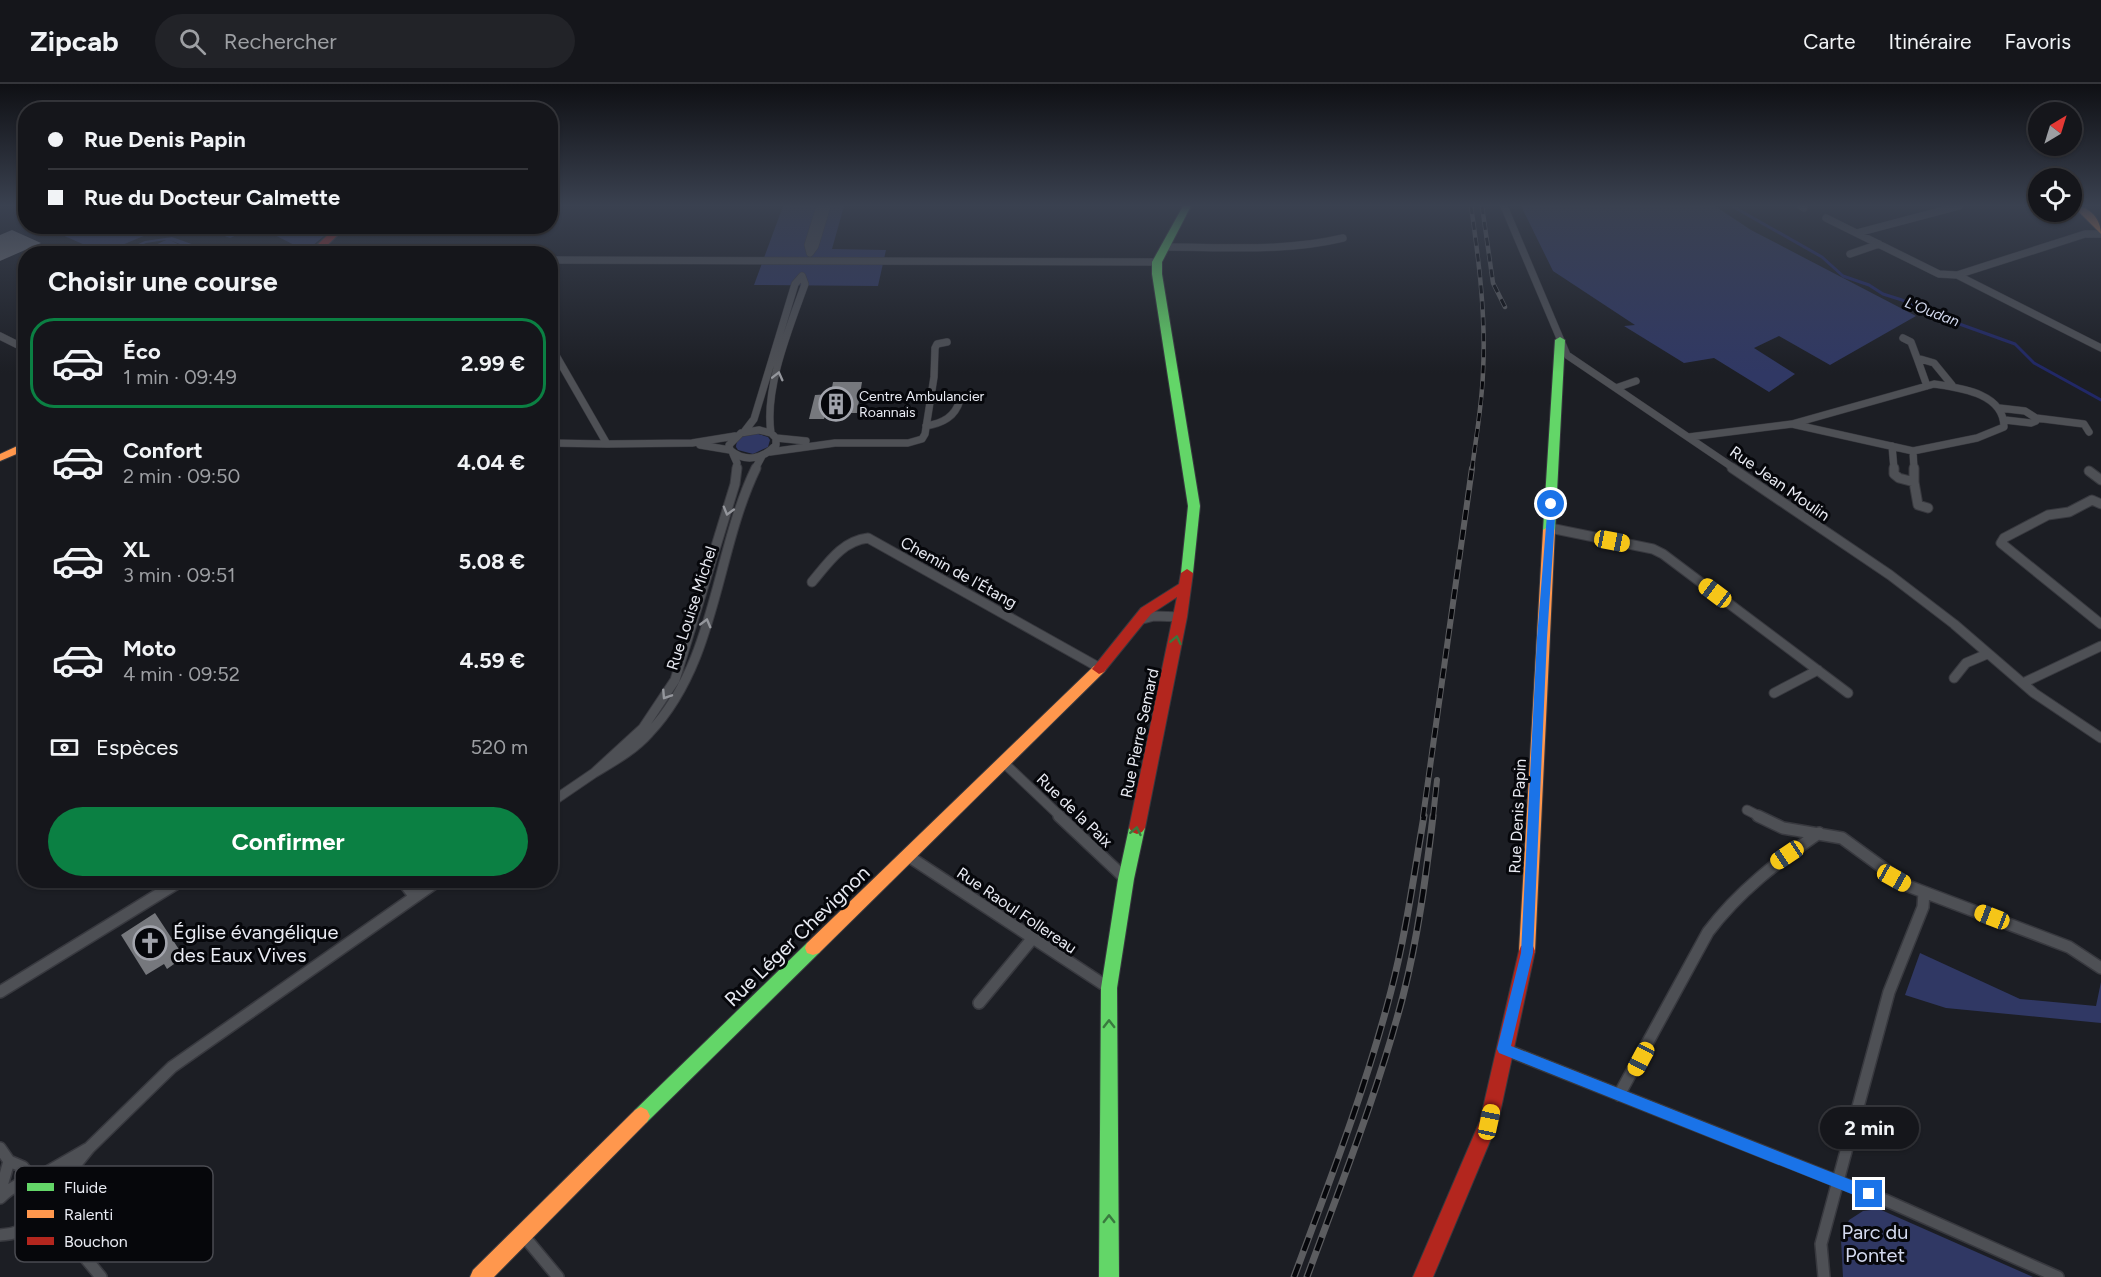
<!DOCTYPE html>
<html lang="fr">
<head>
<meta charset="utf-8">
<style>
  :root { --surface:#15161b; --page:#222328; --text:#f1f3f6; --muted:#9d9fa3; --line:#34353a; --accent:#0b8043 }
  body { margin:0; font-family:Figtree,sans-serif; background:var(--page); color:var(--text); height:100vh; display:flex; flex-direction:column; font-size:22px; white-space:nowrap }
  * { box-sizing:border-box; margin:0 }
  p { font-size:20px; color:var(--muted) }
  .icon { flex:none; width:33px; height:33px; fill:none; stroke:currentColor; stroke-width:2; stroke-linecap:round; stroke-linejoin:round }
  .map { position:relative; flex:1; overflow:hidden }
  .side { position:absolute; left:18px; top:162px; width:540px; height:642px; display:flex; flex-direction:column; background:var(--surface); border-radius:24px; box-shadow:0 2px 4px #0004,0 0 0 2px var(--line) }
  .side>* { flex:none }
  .hud { position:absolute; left:18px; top:18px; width:540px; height:132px; border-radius:24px; box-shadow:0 2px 4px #0004,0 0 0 2px var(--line); display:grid; align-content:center; height:132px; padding:0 30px; background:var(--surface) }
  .needle { width:39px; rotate:38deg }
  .fabs { position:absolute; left:2028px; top:18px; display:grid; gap:12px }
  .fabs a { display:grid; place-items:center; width:54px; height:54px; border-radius:50%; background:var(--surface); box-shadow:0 2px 4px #0004,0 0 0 2px var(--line); font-size:30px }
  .end { position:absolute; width:27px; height:27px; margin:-14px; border:8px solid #1a73e8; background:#fff; box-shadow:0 0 0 3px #fff }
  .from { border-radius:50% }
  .bubble { position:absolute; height:42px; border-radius:21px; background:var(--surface); box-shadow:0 2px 4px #0004,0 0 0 2px var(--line); font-size:20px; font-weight:700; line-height:42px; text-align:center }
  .car { position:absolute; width:18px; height:36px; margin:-18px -9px; border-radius:8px; box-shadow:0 0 4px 2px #0007; background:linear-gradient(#f5c518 24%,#345 0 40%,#f5c518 0 76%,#345 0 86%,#f5c518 0) }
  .hud b { display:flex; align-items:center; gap:21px; height:57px; font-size:22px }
  .hud b+b { border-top:2px solid var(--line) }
  .hud i { width:15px; height:15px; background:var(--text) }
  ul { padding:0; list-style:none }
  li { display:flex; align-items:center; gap:18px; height:90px; margin:0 12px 9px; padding:0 18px; border:3px solid transparent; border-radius:24px }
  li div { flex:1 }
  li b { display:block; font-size:22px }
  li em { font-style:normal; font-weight:700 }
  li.selected { border-color:var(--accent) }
  li>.icon { width:54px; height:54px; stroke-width:1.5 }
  h2 { padding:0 30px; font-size:27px; line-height:72px }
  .pay { display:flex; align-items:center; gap:15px; height:66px; padding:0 30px; font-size:22px }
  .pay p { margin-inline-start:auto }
  .action { display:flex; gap:12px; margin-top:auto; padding:12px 30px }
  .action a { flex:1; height:69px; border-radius:36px; background:var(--accent); color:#fff; font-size:24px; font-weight:700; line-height:69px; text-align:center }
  header { display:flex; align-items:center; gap:36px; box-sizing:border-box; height:84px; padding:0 30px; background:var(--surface); border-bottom:2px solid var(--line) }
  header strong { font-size:28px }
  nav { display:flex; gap:33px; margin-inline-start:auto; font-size:21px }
  .search { width:420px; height:54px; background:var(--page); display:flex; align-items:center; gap:15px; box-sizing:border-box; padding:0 21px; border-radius:33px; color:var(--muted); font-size:22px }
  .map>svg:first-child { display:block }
  .green { fill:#303864 }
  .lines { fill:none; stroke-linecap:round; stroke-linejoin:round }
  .stream { stroke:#212867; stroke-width:3 }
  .building { fill:#76787d }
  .street-far2-casing { stroke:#38393f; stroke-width:8 }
  .street-far1-casing { stroke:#38393f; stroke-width:11 }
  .street-casing { stroke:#38393f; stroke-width:14 }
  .fast-casing { stroke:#38393f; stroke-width:2 }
  .slow-casing { stroke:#38393f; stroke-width:2 }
  .jam-casing { stroke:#38393f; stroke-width:2 }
  .street-far2 { stroke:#4e5055; stroke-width:7 }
  .street-far1 { stroke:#4e5055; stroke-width:9 }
  .street { stroke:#4e5055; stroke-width:11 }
  .fast { fill:#63d668; fill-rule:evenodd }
  .slow { fill:#ff974d; fill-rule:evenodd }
  .jam { fill:#b3261e; fill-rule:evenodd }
  .rail-far2-casing { stroke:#5c5d60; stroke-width:4.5 }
  .rail-far1-casing { stroke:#5c5d60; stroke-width:6 }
  .rail-casing { stroke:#5c5d60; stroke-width:7 }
  .rail-far2 { stroke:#06070b; stroke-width:3; stroke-dasharray:8; stroke-linecap:butt }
  .rail-far1 { stroke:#06070b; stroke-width:4; stroke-dasharray:10; stroke-linecap:butt }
  .rail { stroke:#06070b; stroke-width:4.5; stroke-dasharray:14; stroke-linecap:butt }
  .oneway { stroke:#94969c }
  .oneway2 { stroke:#39793e }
  .route { fill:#1a73e8 }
  .labels { text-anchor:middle; stroke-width:6; stroke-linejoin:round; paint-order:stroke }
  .far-poi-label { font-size:14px; fill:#e9ebf3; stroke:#06070b; text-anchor:start }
  .far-water-label { font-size:15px; font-style:italic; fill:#d3d9ee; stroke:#06070b }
  .street-label { font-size:16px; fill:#e9ebf3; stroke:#06070b }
  .near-poi-label { font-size:20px; fill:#e9ebf3; stroke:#06070b; text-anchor:start }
  .near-street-label { font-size:20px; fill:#e9ebf3; stroke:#06070b }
  .near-park-label { font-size:20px; fill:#d3d9ee; stroke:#06070b }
  .key { fill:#06070b; stroke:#4a4b51; stroke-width:1.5 }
  .key-label { font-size:16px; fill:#e9ebf3 }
</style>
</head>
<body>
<header>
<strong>Zipcab</strong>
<div class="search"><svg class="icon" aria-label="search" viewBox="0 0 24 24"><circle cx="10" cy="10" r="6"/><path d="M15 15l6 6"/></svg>Rechercher</div>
<nav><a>Carte</a><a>Itinéraire</a><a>Favoris</a></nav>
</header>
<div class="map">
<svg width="2101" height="1193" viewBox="0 0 2101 1193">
  <rect width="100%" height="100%" fill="#1c1e24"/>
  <path class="green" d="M783 122H844L832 165 886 166 878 202 754 201Z
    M1521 122H1715L1751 146 1916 232 1830 281 1779 252 1754 264 1795 290 1769 308 1714 274 1684 279 1624 242 1635 241 1553 187Z
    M44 143H165L103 169Z
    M200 143 255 142V143L230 154Z
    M259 143H335L306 167Z
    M172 153 214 168 201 169 170 156 195 169H138L166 156 146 159 124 169H118L145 157Z
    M755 349 768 353 770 356 768 363 753 370 738 366 736 363C737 352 746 351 755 349Z
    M1920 869 2020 915 2096 922 2101 898V939L1946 924 1905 911Z
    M1879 1125 2033 1193H1843L1841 1156 1849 1136 1863 1127Z"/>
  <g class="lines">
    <path class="stream" d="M1732 122 1822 173 1843 192 1869 201 1883 210 1902 216 1926 228 2015 260 2034 279 2101 316"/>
  </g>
  <path class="building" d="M12 146 41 159 0 177V151Z
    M833 298H862L857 329H826L824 335H809L815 311 831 310Z
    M155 829 184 873 167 885 164 880 146 891 121 851Z"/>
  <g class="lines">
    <g class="street-far2-casing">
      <path id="street-far2" d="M820 122 808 161 810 169 815 162 827 122
        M1504 122 1567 271 1735 385
        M1801 122 1804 124
        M1826 134 1939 190 1957 191
        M1857 149 1959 122
        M2101 150H2085L1957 191 2101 264
        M1165 163C1225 163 1285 168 1343 154
        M1850 170 1879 160
        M550 176 1157 178
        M0 252 26 265
        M1903 254 1911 258 1917 274
        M550 261 607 360 692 359 735 352
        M1934 300C1960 304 2004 309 2004 343L1977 354 1913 367 1792 340Z
        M1927 302 1917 274 1934 279 1952 301
        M1616 304 1636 297
        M1999 324 2025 327 2036 334V337L2031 339 2005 336
        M2036 334 2084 340 2089 348
        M926 342C943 339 955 333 960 316
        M759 346 771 349 776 354V361C763 375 745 379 730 366L729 361 741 349Z
        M744 348 754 335 795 200 802 192 805 200C790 242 764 304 771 349
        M1689 353 1792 340
        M776 354 806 357
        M550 359 607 360
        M700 361 730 366
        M1892 362 1894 385
        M1913 367 1914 385
        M770 368 835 359H908L922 355 925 350 934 293 935 264 937 260 947 258
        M733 370 737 379 736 385
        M755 385 762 372"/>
    </g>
    <g class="street-far1-casing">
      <path id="street-far1" d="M737 384 735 400 675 596 643 644 594 689C614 677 634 666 649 649 717 577 715 469 756 384
        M1732 384 1890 491 1954 540 2034 609 2101 654
        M1894 384V390L1899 394 1914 398V384
        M2089 387 2101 396
        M1914 398 1918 421 1928 424
        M2101 420 2092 416 2069 428 2048 431 2004 454 2001 459 2101 540
        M1550 444 1653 465 1663 470 1848 609
        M812 498C828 479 842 457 868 454L1100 584
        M1139 536 1154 532 1181 533
        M1954 594 1966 579 1987 570
        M2023 599 2101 562
        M1774 609 1818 586
        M1004 679 1061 733
        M550 719 594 689
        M1747 726 1761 733"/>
    </g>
    <g class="street-casing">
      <path id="street" d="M1059 732 1126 795
        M1758 732 1783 744 1842 754 1908 802 2069 863 2101 884
        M908 772 1109 904
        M402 796 415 813
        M0 908 182 796
        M979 919 1032 855
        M1504 965 1885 1116 2058 1193
        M1619 1011 1708 848C1739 807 1777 778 1819 749
        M0 1064 9 1077 23 1083 32 1095
        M35 1095 87 1065
        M0 1109 9 1077
        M51 1111 89 1064 172 983 439 796
        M0 1114C12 1102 25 1095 42 1096L50 1104C49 1132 27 1150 0 1151
        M49 1118 63 1139 69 1154 101 1193
        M26 1145 69 1154
        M523 1151 558 1193
        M1824 1193 1821 1160 1889 908 1923 823 1924 808"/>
    </g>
    <g class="fast-casing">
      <path id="fast" d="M1183 122H1191L1162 178V190L1200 422 1193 489 1187 493 1181 489 1188 422 1152 190V178Z
        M1560 253 1565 256 1555 446 1549 450 1543 446 1555 256Z
        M1137 738 1142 740 1145 744 1134 795 1117 904 1119 1193H1099L1101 904 1118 795 1129 744 1132 740Z
        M813 857 819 859 821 864 819 869 647 1038 641 1041 635 1038 632 1032 635 1026 807 859Z"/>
    </g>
    <g class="slow-casing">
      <path id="slow" d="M2073 122C2088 121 2101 134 2101 150Z
        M26 358V366L0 377V370Z
        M1549 442 1555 446 1535 867 1533 872 1527 874 1521 872 1519 867 1543 446Z
        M1099 580 1104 582 1106 585 1104 588 819 869 813 871 807 869 805 864 807 859 1094 582Z
        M641 1023 647 1026 650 1032 647 1038 494 1193H470L473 1186 635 1026Z"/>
    </g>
    <g class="jam-casing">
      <path id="jam" d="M337 142H347L318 170H308Z
        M1187 485 1193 489 1187 533 1145 744 1142 748 1137 750 1132 748 1129 744 1177 513 1151 530 1104 588 1099 590 1092 585 1141 524 1179 500 1181 489Z
        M1527 860 1533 862 1535 867 1498 1038 1433 1193H1413L1480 1037 1519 867 1521 862Z"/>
    </g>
    <use href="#street-far2" class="street-far2"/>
    <use href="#street-far1" class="street-far1"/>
    <use href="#street" class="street"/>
    <use href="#fast" class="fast"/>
    <use href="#slow" class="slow"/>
    <use href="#jam" class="jam"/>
    <g class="rail-far2-casing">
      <path id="rail-far2" d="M1471 122C1479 177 1486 233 1483 288 1482 321 1476 353 1472 385
        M1482 122 1493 199 1505 223"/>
    </g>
    <g class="rail-far1-casing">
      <path id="rail-far1" d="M1423 733 1472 384
        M1433 733 1437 696"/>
    </g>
    <g class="rail-casing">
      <path id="rail" d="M1294 1193C1329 1099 1366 1004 1391 907 1406 850 1414 790 1424 732
        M1307 1193C1341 1100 1378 1008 1403 912 1418 853 1426 792 1433 732"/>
    </g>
    <use href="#rail-far2" class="rail-far2"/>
    <use href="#rail-far1" class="rail-far1"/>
    <use href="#rail" class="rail"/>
  </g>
  <defs><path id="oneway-chevron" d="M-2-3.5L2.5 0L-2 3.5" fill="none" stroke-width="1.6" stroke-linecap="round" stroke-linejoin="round" transform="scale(1.5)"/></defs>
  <g class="oneway">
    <use href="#oneway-chevron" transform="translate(778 292) rotate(-76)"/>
    <use href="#oneway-chevron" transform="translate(728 427) rotate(106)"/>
    <use href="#oneway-chevron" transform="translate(706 539) rotate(-75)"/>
    <use href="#oneway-chevron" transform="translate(666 611) rotate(123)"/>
  </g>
  <g class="oneway2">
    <use href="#oneway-chevron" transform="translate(1176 556) rotate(-78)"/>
    <use href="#oneway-chevron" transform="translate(1136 747) rotate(-78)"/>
    <use href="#oneway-chevron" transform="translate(1109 940) rotate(-90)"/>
    <use href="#oneway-chevron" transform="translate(1109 1135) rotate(-90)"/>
  </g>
  <linearGradient id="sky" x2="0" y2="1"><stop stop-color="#0f1014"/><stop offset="0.42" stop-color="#3a4150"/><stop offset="1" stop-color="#3a4150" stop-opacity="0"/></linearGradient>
  <rect width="2101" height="289" fill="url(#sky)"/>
  <path class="route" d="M1548 418 1556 420 1547 554 1533 869 1511 962 1874 1105 1876 1110 1874 1115 1869 1117 1499 969 1497 965 1521 869 1537 554Z"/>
  <defs>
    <g id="building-ring" transform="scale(1.725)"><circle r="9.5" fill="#06070b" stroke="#a1a3ab" stroke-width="1.5"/><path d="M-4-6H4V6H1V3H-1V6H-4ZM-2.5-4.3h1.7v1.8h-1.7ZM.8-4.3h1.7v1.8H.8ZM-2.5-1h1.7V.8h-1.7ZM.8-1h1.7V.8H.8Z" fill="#a1a3ab"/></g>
    <g id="church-ring" transform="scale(1.725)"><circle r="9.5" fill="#06070b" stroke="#a1a3ab" stroke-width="1.5"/><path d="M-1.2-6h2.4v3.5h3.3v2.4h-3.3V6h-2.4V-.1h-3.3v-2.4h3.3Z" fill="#a1a3ab"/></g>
  </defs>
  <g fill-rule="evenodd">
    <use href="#building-ring" x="836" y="320"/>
    <use href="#church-ring" x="150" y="859"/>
  </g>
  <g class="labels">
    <g class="far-poi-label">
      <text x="859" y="317">Centre Ambulancier<tspan x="859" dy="16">Roannais</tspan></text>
    </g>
    <g class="far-water-label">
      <text transform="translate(1932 228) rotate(21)" y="5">L'Oudan</text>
    </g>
    <g class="street-label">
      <text transform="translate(1780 399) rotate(35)" y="6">Rue Jean Moulin</text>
      <text transform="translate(959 488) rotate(29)" y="6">Chemin de l'Étang</text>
      <text transform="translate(691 524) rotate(-72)" y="6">Rue Louise Michel</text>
      <text transform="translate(1139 649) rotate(-78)" y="6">Rue Pierre Semard</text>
      <text transform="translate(1075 726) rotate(44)" y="6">Rue de la Paix</text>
      <text transform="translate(1517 732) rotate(-87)" y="6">Rue Denis Papin</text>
      <text transform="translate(1017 826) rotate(34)" y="6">Rue Raoul Follereau</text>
    </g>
    <g class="near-poi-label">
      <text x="173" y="855">Église évangélique<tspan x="173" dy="23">des Eaux Vives</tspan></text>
    </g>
    <g class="near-street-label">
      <text transform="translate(797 852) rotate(-44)" y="7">Rue Léger Chevignon</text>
    </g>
    <g class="near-park-label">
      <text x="1875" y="1155">Parc du<tspan x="1875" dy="23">Pontet</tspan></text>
    </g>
  </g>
  <rect x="15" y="1082" width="198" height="96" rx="9" class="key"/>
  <rect x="27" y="1099" width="27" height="8" fill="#63d668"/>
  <rect x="27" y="1126" width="27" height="8" fill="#ff974d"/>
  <rect x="27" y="1153" width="27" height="8" fill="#b3261e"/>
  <g class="key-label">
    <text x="64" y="1109">Fluide</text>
    <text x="64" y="1136">Ralenti</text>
    <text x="64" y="1163">Bouchon</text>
  </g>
</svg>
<div class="fabs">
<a><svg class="needle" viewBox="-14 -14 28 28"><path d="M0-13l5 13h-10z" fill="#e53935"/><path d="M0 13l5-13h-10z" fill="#9d9fa3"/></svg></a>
<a><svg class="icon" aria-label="locate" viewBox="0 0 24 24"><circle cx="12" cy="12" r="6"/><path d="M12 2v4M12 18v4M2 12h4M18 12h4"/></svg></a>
</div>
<i class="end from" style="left:1551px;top:420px"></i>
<i class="end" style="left:1869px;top:1110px"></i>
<div class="bubble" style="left:1820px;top:1023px;width:99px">2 min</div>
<i class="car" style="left:1612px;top:457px;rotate:101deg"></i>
<i class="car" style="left:1715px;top:509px;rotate:307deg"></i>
<i class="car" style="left:1787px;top:771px;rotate:236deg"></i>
<i class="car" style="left:1894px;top:794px;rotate:119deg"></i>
<i class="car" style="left:1992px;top:833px;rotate:291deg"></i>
<i class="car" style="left:1641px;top:975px;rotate:208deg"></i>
<i class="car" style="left:1489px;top:1038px;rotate:12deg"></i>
<div class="hud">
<b><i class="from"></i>Rue Denis Papin</b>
<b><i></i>Rue du Docteur Calmette</b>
</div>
<section class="side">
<h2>Choisir une course</h2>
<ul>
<li class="selected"><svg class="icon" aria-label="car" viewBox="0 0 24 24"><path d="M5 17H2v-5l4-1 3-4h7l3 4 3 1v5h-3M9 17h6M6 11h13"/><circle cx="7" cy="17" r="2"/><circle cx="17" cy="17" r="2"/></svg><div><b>Éco</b><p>1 min · 09:49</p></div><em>2.99 €</em></li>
<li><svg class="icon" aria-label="car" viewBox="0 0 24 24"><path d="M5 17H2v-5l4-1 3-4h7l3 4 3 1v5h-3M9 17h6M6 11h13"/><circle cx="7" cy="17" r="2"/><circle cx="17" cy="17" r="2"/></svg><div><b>Confort</b><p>2 min · 09:50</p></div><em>4.04 €</em></li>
<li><svg class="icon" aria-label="car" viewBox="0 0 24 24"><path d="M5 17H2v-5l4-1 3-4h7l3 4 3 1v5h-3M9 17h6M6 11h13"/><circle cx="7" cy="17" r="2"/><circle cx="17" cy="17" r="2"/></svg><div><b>XL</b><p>3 min · 09:51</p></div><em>5.08 €</em></li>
<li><svg class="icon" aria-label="car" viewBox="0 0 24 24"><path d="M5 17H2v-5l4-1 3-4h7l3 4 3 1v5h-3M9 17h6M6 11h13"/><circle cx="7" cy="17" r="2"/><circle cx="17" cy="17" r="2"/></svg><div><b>Moto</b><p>4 min · 09:52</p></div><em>4.59 €</em></li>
</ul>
<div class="pay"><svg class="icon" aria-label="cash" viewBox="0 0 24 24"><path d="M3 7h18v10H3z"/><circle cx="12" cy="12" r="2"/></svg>Espèces<p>520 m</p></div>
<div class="action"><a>Confirmer</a></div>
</section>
</div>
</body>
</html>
